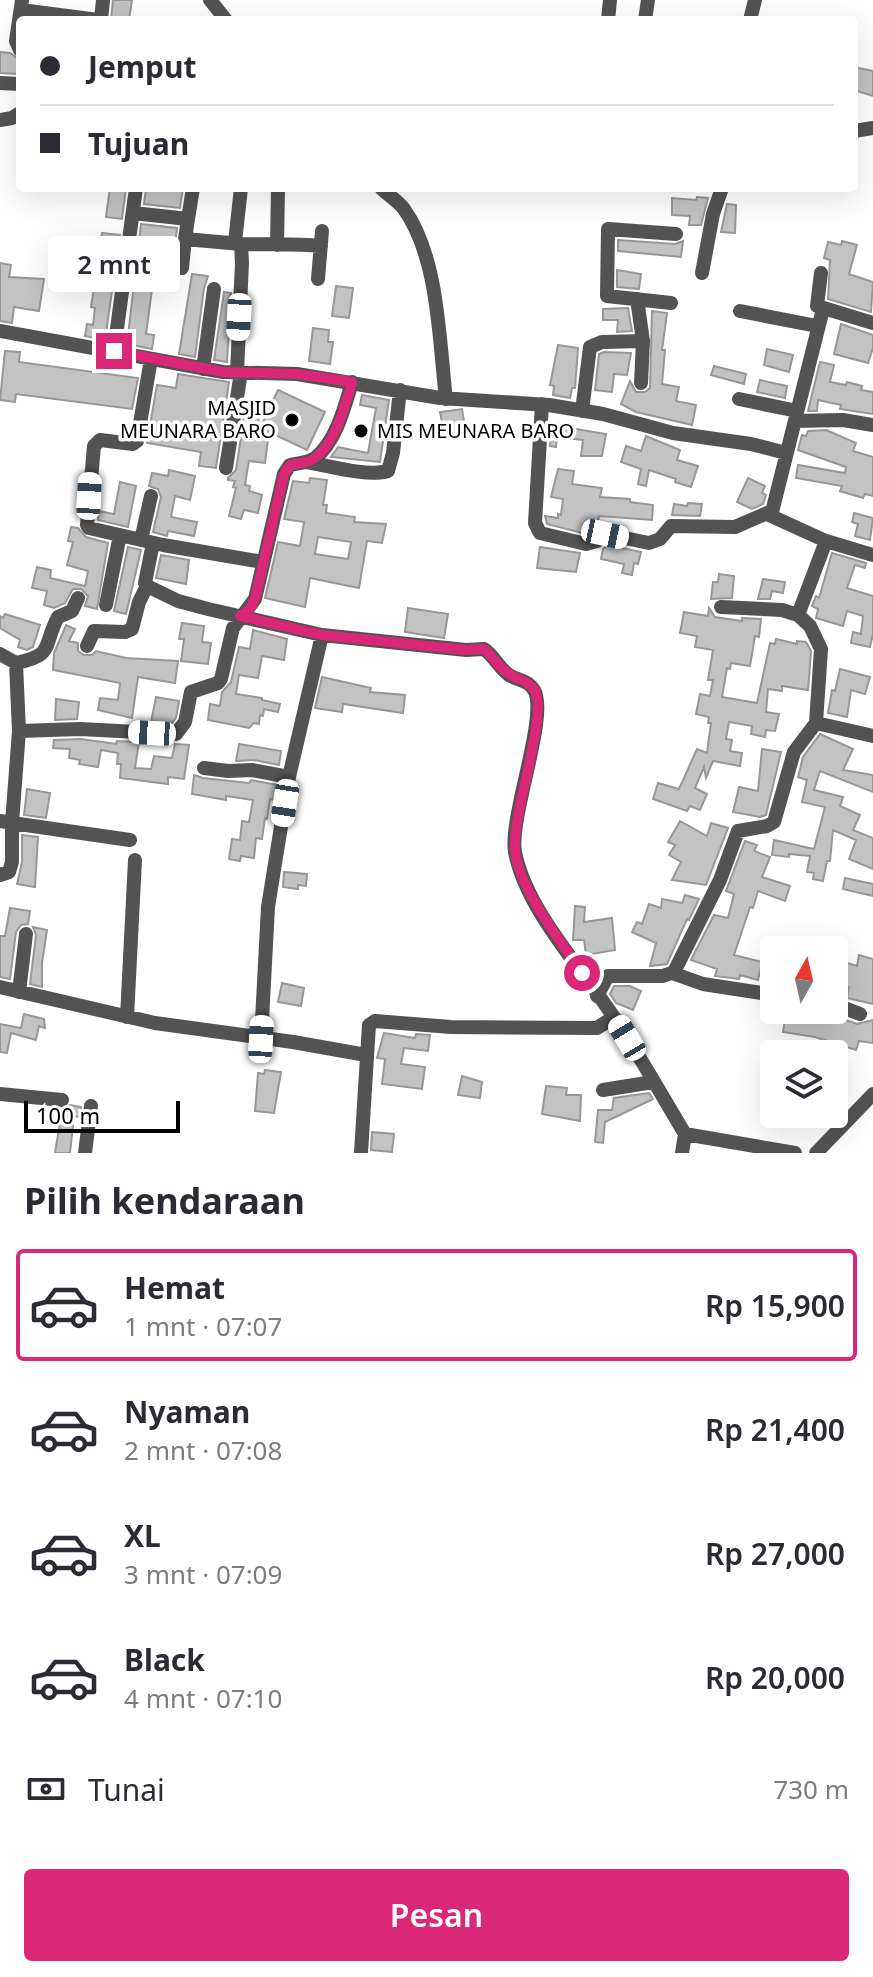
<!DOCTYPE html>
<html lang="id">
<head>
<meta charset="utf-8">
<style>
  :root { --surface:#fff; --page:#f7f7f7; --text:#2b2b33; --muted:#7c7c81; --line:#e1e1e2; --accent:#db2777 }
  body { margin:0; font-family:"Noto Sans",sans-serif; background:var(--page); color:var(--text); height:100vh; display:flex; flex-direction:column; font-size:30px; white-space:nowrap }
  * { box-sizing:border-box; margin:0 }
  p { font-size:26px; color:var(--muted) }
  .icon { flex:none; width:44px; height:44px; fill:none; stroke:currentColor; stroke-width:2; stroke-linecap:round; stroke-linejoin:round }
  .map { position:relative; height:1153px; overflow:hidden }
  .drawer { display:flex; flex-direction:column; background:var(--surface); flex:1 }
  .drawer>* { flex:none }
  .banner { position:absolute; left:16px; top:16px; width:842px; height:176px; border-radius:8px; box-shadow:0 8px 32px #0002; display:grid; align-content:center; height:176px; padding:0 24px; background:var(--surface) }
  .needle { width:52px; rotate:8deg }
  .fabs { position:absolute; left:760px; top:936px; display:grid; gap:16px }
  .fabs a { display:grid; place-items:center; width:88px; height:88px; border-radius:8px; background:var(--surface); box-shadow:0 8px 32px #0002; font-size:40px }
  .scale { position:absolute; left:24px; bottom:20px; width:156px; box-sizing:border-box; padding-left:8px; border:4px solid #000; border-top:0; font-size:22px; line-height:28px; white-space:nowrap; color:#000; -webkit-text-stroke:6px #fff; paint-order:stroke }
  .end { position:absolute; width:36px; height:36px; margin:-18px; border:10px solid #db2777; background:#fff; box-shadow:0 0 0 4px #fff }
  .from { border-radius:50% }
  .bubble { position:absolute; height:56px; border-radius:8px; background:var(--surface); box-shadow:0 8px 32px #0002; font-size:26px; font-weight:600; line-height:56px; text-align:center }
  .car { position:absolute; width:24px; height:48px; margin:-24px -12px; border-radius:10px; box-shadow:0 0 6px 2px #0007; background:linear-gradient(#fff 24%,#345 0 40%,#fff 0 76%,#345 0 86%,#fff 0) }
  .banner b { display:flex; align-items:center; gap:28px; height:76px; font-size:30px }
  .banner b+b { border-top:2px solid var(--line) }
  .banner i { width:20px; height:20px; background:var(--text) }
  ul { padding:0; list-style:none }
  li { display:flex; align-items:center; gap:24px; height:112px; margin:0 16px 12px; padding:0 8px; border:4px solid transparent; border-radius:8px }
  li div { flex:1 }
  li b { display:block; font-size:30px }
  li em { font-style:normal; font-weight:600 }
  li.selected { border-color:var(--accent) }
  li>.icon { width:72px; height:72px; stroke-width:1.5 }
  h2 { padding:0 24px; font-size:36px; line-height:96px }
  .pay { display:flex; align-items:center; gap:20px; height:88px; padding:0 24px; font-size:30px }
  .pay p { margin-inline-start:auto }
  .button { display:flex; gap:16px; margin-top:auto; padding:16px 24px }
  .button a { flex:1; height:92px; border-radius:8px; background:var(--accent); color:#fff; font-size:32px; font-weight:600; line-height:92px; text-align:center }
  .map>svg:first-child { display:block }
  .building { fill:#c3c3c3; stroke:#979797; stroke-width:2; fill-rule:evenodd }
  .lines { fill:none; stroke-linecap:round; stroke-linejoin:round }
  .minor { stroke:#535353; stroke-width:14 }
  .route { stroke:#db2777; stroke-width:10 }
  .poi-dot { fill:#000; stroke:#fff; stroke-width:3 }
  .labels { text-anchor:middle; stroke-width:7; stroke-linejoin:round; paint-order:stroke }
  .poi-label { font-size:20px; fill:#000; stroke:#fff; text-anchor:end }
</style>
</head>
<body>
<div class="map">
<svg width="873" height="1153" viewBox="0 0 873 1153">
  <rect width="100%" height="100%" fill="#fff"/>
  <path class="building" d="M113 0H132L129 20H111Z
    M0 52 10 53 20 60 17 74 0 73Z
    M854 67 873 71V96L854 90Z
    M110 188H126L122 219 106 217Z
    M146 188H183L180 208 144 204Z
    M697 197 708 198 701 225H689L690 216 672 215V198L696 200Z
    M727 204 736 205 735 233 721 232Z
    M141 224 177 228 172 270 155 267 146 334 154 335 152 349 127 344Z
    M102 233 120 235 105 340 85 336 87 324 93 325 95 308 91 307Z
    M618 240 675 244 683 241 681 257 618 251Z
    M842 241 857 245 849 274 873 282 871 312 828 299 830 260 824 258 828 242 841 245Z
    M0 263 11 265 9 277 44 279 39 311 14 307 12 323 0 321Z
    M617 270 641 274 639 289 617 287Z
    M192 274 208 276 204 288 195 357 179 354Z
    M336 286 353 288 349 318 332 316Z
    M224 292 231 293 227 362 214 360Z
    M628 308 632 331 617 332 618 320H603V309Z
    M652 311 667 313 662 350H665L662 384 679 387 676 401 696 405 692 425 636 412 621 404 630 381 636 392H645L650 388Z
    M841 324 873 335V348L868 363 834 354Z
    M313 328 329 330 328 342H333L330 364 309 361Z
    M558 345 578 348 575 388H572L570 398 553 395 554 386 550 385Z
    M767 349 793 355 789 372 764 365Z
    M5 351 20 352 19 362 138 378 132 409 16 394 15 402 0 400Z
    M604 352 631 353 627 375 614 374 612 392 595 390 599 354Z
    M820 362 834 365 830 382 846 385 847 382 862 386 861 390 873 392V414L840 409 841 405 818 400 817 411H808Z
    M714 366 746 374 744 384 711 375Z
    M178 374 229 382 216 468 199 466 201 452 147 443 157 385 176 388Z
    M760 380 787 386 785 398 757 392Z
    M278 390 325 412 307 450 269 432 265 463 249 461 247 472 245 485 250 486 249 491 262 495 258 513 244 510 241 519 229 516 236 488 233 487 235 481 228 480V478L236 470 246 404 260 406 257 435Z
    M362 395 389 400 380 462 331 457 338 447 368 453 376 408 360 405Z
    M462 409 466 433 445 437 440 412Z
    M551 422 558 423V426L606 434 602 456H581L583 440 557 437 556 447 550 446Z
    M826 430 856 443 853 451 873 457V496L865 494 863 498 840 491 842 486 796 478 798 465 845 473 846 467 798 450 802 435 806 436 808 431Z
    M646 436 680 450 677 460 698 466 691 487 675 482 676 479 649 470 646 486 638 484 641 469 621 462 626 446 641 451Z
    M558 469 574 471 572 484 602 488 600 497 630 499V502L653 505 652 520 599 516 597 528 586 534 547 524 545 516 558 518V514L561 515 563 499 551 497Z
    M169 470 195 476 190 500 175 496 171 517 197 522 194 536 168 531 167 536 153 532 161 497 158 489 149 486 152 473 168 476Z
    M310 478 327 480 323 505H327L326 513 355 517 354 522 386 524 382 543 367 541 359 588 310 578 305 607 265 598 278 542 300 546 304 522 284 519 293 481 309 483ZM318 537 351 542 348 559 315 554Z
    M748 478 765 486 762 493 766 495 763 504 752 509 737 502Z
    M120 482 136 486 128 527 98 520V511L114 514Z
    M688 503 702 504 700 516 672 515 674 504 687 506Z
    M854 513 873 518 870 540 855 536 858 524 852 522Z
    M71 527 78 528 86 537 108 543 97 609 85 606 88 596 81 589H73L65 603 54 608 44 605 47 591 32 588 37 567 51 570 50 578 85 586 88 571 67 565 73 542 68 541Z
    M608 545 641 552 638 564 634 563 632 575 622 573 624 564 601 559 603 549Z
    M128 547 141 550 126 614 114 611Z
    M540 547 580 553 576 572 537 568Z
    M832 553 866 563 865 568 855 565 847 588 873 596V634L870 647 851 643 853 632 861 634 863 616 847 611 843 626 816 618 818 609 812 606 816 596 819 598Z
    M161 555 189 560 186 584 156 578Z
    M719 574 734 576 732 598 711 599 713 582H718Z
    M763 579 785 582 783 593 772 591 770 599H758Z
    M408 608 448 614 444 638 405 632Z
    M709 608 715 617 742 621V618L761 619 759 637 755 636 750 666 731 663 730 669 727 668 722 697 757 703 770 643 775 644 776 639 797 644V641L806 642 811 651 808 690 782 686V691L768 689 766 712 779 714 775 731 766 730 765 737 751 734 752 726 729 722 726 739 732 740 730 751 742 753 740 766 713 761 706 778 704 767 695 788 707 794 700 810 690 806 687 811 653 799 658 783 679 789 697 749 707 753 711 723H708L709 717 696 714 700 694 710 696 713 680H708L713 650 695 647 697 636 680 633 684 612 708 616Z
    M5 614 40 625 33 647 27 650 18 647 20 640 0 628V616L3 618Z
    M182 623 204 626 202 642 211 643 208 664 181 661 184 639H179Z
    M66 625 75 629 69 641 78 643V651L84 655H92L96 651 126 658 178 661 175 683 138 677 132 718 98 710 100 698 118 700 120 683 53 670 54 653Z
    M253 630 287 639 284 660 262 656 258 678 239 675 236 694 262 698V700L280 704 278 712 264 709 263 716 260 715 259 724 254 723 249 728 208 720 210 704 220 706 222 692 231 682 239 647 250 649Z
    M840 669 870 677 865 694 851 690 847 717 828 713 832 690 835 691Z
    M322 677 371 688 370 692 405 695 403 713 343 704 342 712 315 708Z
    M156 697 179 701 176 718 171 724 151 722Z
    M56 699 79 702 77 719 55 720Z
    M820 734 853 749 843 770 873 775V792L820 771 814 790 843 797 840 806 860 815 853 830 873 838V869L849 859 856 840 833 830 830 861H827L823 881 813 879 814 873 807 872 810 856 789 854V857L772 855 774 840 814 849 825 807 802 802 807 780 798 777 803 757Z
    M81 739 116 744 117 741 139 742 135 768 151 769 154 756 172 758 175 744 189 745 184 779 168 777V784L120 778 121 764H117L118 753 101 750 98 767 79 764 80 760 69 758 70 749 53 748 54 740Z
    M239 744 281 751 279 765 254 760 236 761Z
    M762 749 781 752 766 815 760 817 733 812 739 787 758 791Z
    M194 775 203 778 249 783 251 780 278 785 275 800 270 799 267 819 265 818 262 839 256 838 254 858 241 856 240 861 229 859 232 839 240 840 242 821 249 822 253 800 226 796V800L192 794Z
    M27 789 50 793 46 818 24 815Z
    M680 821 707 836 711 823 728 828 706 885 672 880 681 862 669 855 675 845 668 842Z
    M22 835 38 837 35 887 17 884 22 862Z
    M745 841 757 845 754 851 770 857 762 877 790 886 785 901 758 891 753 908 750 907 734 955 762 962 758 980 740 975 739 979 715 976 717 969 691 960 714 915 728 918 734 894 726 891Z
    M284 872 307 874 306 886 298 885V889L283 887Z
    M845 878 873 884V896L843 889Z
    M685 895 699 899 689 920 687 919 667 964 650 966 656 943 632 932 637 922 642 924 649 904 661 908 662 899 682 903Z
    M575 906 585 907 584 922 612 918 615 950 586 955 584 940H573Z
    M10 908 30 911 28 924 21 925 16 932 10 979 0 977V936H5Z
    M33 927 47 930 42 963V987L30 984 36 935Z
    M803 938 838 942 836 950H777L779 939 802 944Z
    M859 955 873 959V1004L847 998 849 987 837 983 844 962 857 966Z
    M282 983 304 988 301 1006 278 1002Z
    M614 986H630L641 991 633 1010 616 1003 610 994Z
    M823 1012 857 1024 873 1020V1043L859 1041 856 1050 815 1037 783 1032 785 1018 793 1020 794 1013 821 1017Z
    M24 1014 44 1019 45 1028 39 1026 36 1040 11 1033 7 1053 0 1052V1024L21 1028Z
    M384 1033 415 1038 416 1034 430 1035 428 1051 404 1048 401 1064 425 1067 422 1089 382 1084 385 1059 377 1058Z
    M265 1070 281 1072 274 1113 255 1111 258 1073 264 1074Z
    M462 1076 482 1082 480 1098 458 1095Z
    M546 1086 567 1088 566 1095H581L580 1121 542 1114Z
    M649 1093 653 1099 605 1122 603 1143 595 1142 598 1110H612L614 1098Z
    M70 1105 81 1107 80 1117 74 1116 70 1153H55L62 1110Z
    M372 1132 394 1134 392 1152 371 1150Z"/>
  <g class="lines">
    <path class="minor" d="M210 0 226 20
      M21 10 98 20
      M101 20 103 0
      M608 20 610 0
      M645 20 648 0
      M750 20 755 0
      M20 50 16 41 22 0
      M0 83 20 84
      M0 120 12 118 20 113
      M854 131 873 128
      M381 188C388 195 398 201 404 209 439 258 439 341 446 399
      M133 213 188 219 185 239 241 244 242 263 237 372
      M188 219 193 188
      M235 242 241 188
      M241 244C269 245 293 243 321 246
      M277 245 278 188
      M182 268 185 239
      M702 273 713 214 722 188
      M821 273 817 306 873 323
      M318 279 322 231
      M637 299 643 341
      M671 303 607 296 608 229 676 234
      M823 309 771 516 826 541 873 555
      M740 311 817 326
      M0 331 223 372 297 374 440 398 549 405 603 414 673 433 751 444 786 453
      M114 351 136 188
      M151 359 137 441 133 444 100 440 94 446 87 525 89 528 163 545 263 562
      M203 369 214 289
      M739 399 797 411
      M542 404 535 523 540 533 586 544 597 541 605 534 649 543 660 539 671 526 735 527 772 511
      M582 411 590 347 602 342 643 341 641 383
      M795 421 843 420 873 425
      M307 462C329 466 368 477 388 471L393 453 400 390
      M226 468 241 372
      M141 540 151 496
      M153 543 145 583 147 586 178 601 208 609 322 635 466 650 484 649C494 656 499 668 509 675 519 681 528 680 534 690 549 715 509 817 515 852 526 910 584 971 615 1019 640 1056 662 1096 685 1134L682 1153
      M106 605 120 535
      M721 607 782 610 798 615
      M87 646 94 631 125 632 132 629 139 602 147 586
      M0 654 16 663 19 731 12 823 0 821
      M16 663C55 655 42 647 58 617L72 611 78 598
      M816 723 873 736
      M19 731 80 729 176 734 185 722 191 692 218 683 221 679 233 628 255 599 284 474 290 465C299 463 308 463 315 458 336 442 345 406 352 382
      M204 768 228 771 252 770 289 777
      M0 875 9 872 12 862V823L130 840
      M672 973 703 984 774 995
      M0 987 155 1023 293 1042 366 1055
      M19 992 26 934
      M597 996 608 976H663L674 972 720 880 738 831 767 826 774 822 794 752 816 723 821 649 810 626 798 615 826 541
      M834 1004 860 1014
      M127 1017 135 860
      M261 1039 268 907 289 777 322 635
      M603 1090 653 1082
      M0 1094 62 1100
      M685 1134 795 1153
      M85 1153 91 1106
      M361 1153 369 1025 375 1021 451 1027 597 1028 614 1017
      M816 1153 873 1094"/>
  </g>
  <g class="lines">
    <path class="route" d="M114 351 223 372 297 374 352 382C345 406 336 442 315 458 308 463 299 463 290 465L284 474 255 599 250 609 240 616 322 635 466 650 484 649C492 655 497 665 505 671 515 680 528 679 535 691 548 715 512 814 515 849 517 886 561 942 582 973"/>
  </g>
  <g class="poi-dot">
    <circle cx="292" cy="420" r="8"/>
    <circle cx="361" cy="431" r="8"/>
  </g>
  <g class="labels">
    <g class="poi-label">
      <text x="276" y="415">MASJID<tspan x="276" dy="23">MEUNARA BARO</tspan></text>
      <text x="377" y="438" text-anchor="start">MIS MEUNARA BARO</text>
    </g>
  </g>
</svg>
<div class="fabs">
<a><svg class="needle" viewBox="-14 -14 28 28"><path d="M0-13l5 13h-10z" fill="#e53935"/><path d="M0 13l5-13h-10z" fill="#7c7c81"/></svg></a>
<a><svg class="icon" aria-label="layers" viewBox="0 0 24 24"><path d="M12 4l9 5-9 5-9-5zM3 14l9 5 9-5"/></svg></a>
</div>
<div class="scale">100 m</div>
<i class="end from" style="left:582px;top:973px"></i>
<i class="end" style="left:114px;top:351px"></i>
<div class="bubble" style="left:48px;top:236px;width:132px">2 mnt</div>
<i class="car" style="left:239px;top:317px;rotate:183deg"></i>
<i class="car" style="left:89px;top:496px;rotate:3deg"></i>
<i class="car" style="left:605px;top:534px;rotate:102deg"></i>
<i class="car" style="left:152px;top:733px;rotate:273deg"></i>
<i class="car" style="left:285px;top:803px;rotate:189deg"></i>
<i class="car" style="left:627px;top:1038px;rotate:329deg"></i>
<i class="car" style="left:261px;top:1039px;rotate:3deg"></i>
<div class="banner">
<b><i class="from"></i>Jemput</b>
<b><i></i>Tujuan</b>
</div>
</div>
<section class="drawer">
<h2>Pilih kendaraan</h2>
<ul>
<li class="selected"><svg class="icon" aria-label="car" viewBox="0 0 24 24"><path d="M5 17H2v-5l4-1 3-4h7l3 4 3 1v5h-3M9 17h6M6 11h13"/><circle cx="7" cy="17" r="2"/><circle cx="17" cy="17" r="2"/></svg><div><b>Hemat</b><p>1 mnt · 07:07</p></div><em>Rp 15,900</em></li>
<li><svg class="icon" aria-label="car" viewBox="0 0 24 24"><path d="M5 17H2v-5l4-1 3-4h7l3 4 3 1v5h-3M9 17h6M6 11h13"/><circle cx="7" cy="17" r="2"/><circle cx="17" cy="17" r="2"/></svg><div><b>Nyaman</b><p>2 mnt · 07:08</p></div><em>Rp 21,400</em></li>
<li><svg class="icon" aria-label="car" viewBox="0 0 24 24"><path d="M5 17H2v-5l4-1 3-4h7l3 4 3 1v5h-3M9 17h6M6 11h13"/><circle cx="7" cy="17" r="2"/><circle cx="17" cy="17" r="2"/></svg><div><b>XL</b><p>3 mnt · 07:09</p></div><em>Rp 27,000</em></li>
<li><svg class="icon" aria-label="car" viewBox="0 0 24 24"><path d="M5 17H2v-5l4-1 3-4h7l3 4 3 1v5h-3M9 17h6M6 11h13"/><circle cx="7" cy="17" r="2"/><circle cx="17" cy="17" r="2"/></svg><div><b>Black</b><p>4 mnt · 07:10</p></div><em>Rp 20,000</em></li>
</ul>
<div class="pay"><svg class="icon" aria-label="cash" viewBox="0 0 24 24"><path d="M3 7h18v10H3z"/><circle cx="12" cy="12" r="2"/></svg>Tunai<p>730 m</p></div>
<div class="button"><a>Pesan</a></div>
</section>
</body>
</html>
